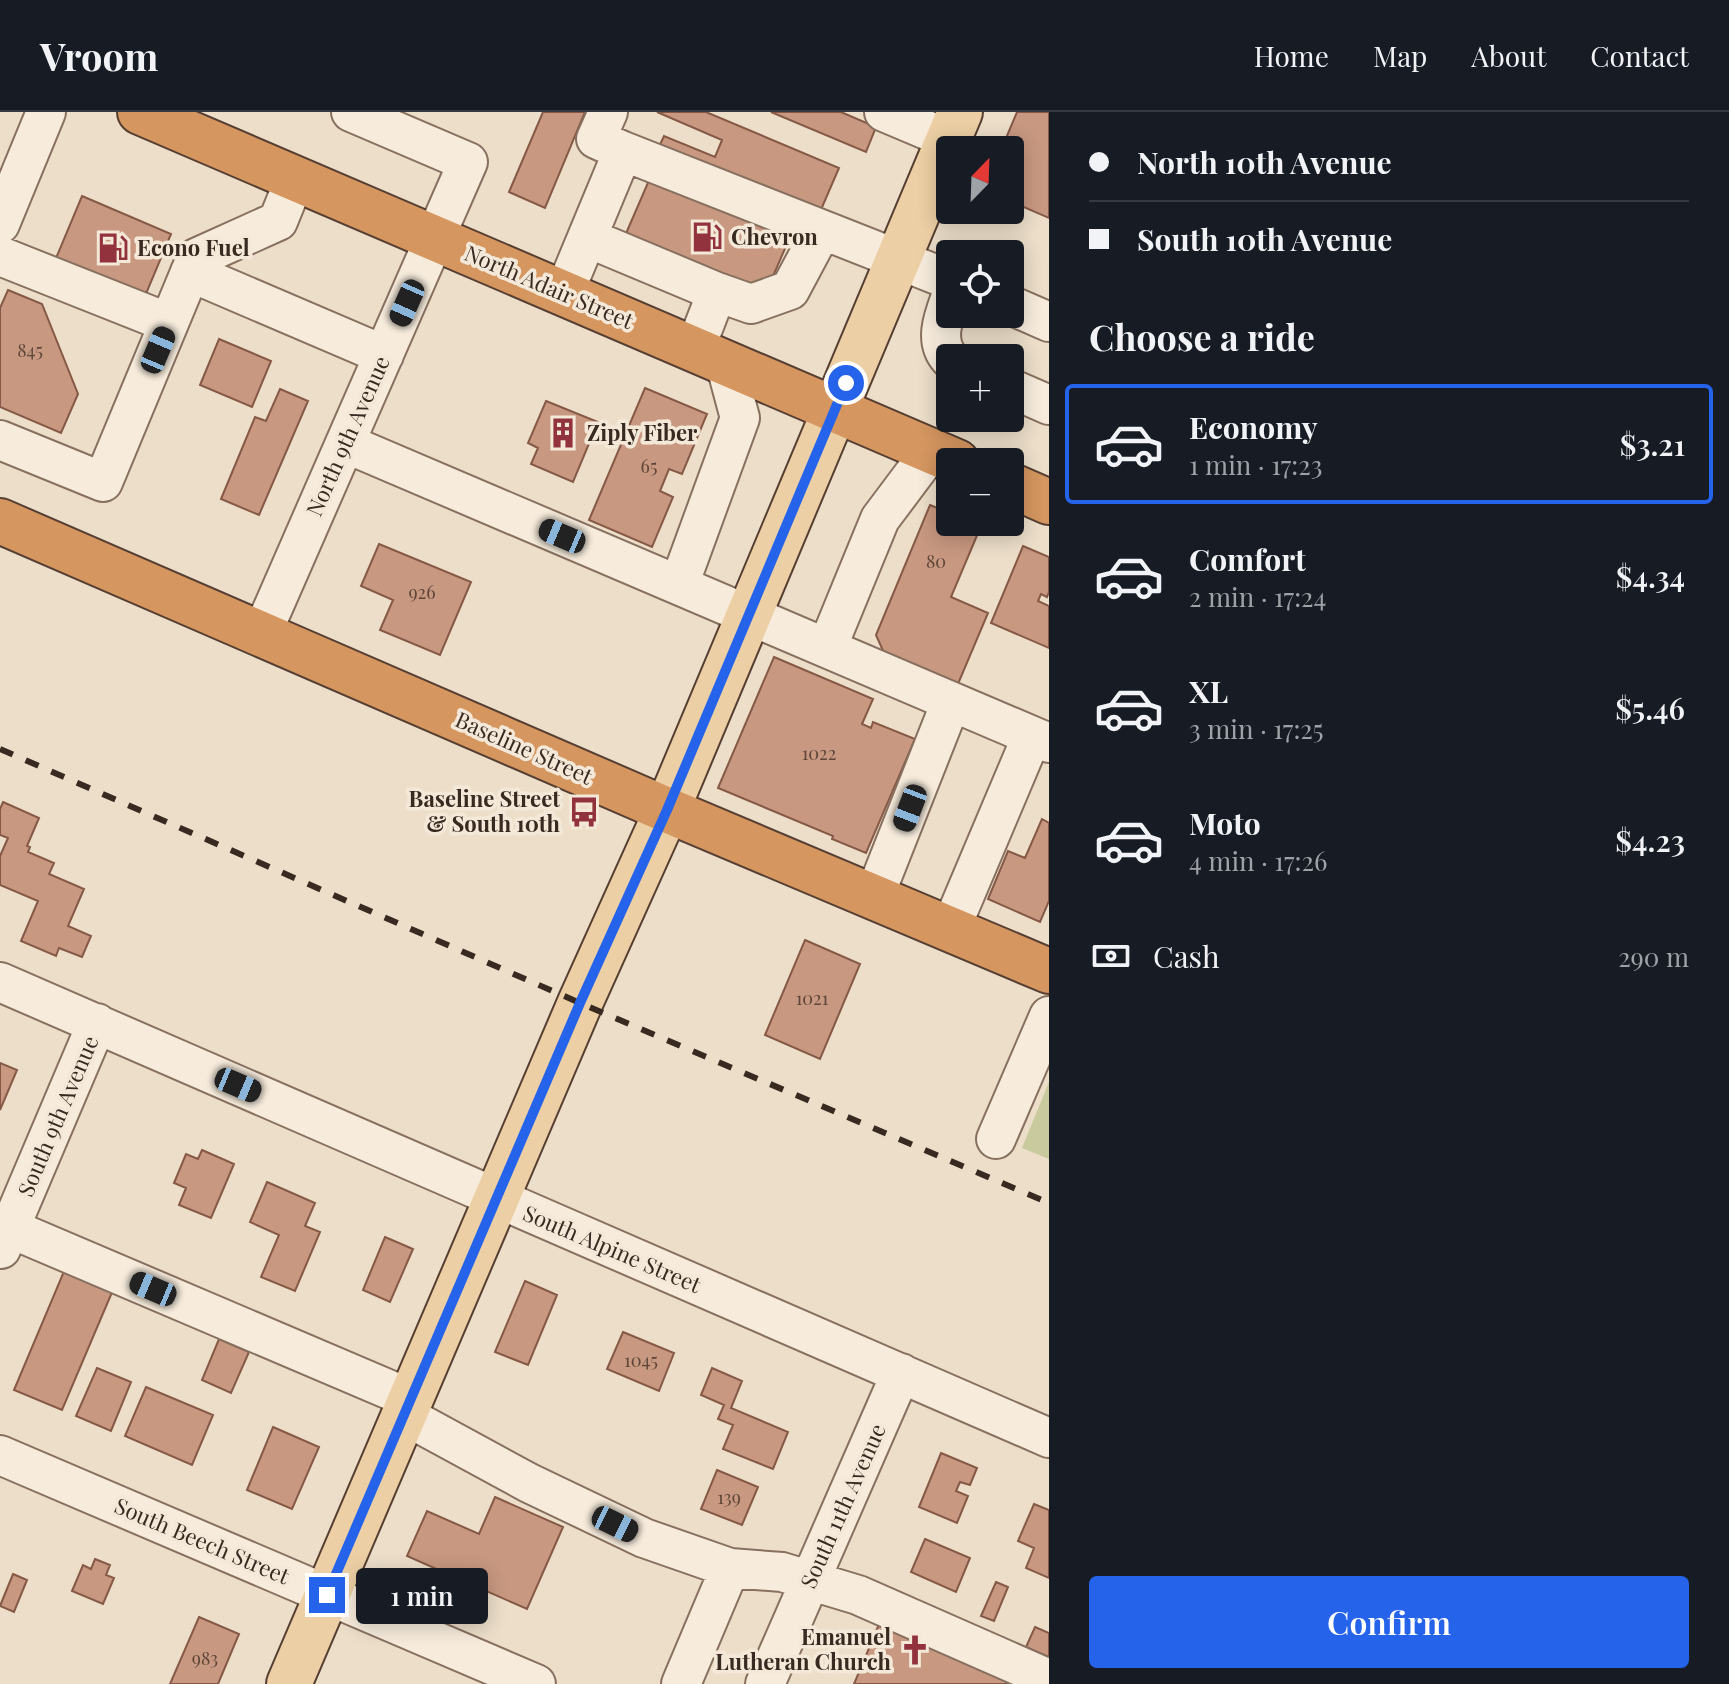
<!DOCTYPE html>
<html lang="en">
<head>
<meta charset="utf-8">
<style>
  :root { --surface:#171b24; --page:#242831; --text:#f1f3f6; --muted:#9ea1a6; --line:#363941; --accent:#2563eb }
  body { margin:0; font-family:"Playfair Display",serif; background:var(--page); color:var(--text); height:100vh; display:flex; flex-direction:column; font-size:30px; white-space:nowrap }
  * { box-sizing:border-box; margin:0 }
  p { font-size:26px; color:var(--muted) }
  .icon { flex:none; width:44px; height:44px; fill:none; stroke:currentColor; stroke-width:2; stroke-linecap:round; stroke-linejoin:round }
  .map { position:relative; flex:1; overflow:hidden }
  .side { display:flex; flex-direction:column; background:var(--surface); width:680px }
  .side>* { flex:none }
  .guide { display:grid; align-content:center; height:176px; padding:0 40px; background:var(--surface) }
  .needle { width:52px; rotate:23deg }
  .tools { position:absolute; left:936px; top:24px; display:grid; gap:16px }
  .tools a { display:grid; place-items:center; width:88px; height:88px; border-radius:8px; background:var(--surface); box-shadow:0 4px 20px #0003; font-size:40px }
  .end { position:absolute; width:36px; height:36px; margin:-18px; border:10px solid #2563eb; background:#fff; box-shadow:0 0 0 4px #fff }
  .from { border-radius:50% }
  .bubble { position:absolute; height:56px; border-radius:8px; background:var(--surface); box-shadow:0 4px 20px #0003; font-size:26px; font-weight:600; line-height:56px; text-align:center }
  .car { position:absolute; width:24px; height:48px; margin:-24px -12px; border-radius:10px; box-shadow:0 0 6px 2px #0007; background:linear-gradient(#222 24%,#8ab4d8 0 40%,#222 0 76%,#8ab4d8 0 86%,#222 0) }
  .guide b { display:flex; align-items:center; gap:28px; height:76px; font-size:30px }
  .guide b+b { border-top:2px solid var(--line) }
  .guide i { width:20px; height:20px; background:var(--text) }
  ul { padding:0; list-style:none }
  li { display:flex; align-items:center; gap:24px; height:120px; margin:0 16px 12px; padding:0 24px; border:4px solid transparent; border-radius:8px }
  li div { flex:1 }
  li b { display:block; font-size:30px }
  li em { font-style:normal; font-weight:600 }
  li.current { border-color:var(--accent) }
  li>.icon { width:72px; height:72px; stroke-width:1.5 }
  h2 { padding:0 40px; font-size:36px; line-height:96px }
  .pay { display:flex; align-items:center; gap:20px; height:88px; padding:0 40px; font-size:30px }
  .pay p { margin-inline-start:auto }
  .cta { display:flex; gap:16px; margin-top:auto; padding:16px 40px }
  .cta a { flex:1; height:92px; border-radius:8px; background:var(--accent); color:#fff; font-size:32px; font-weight:600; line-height:92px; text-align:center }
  header { display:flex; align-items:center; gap:48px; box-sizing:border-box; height:112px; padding:0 40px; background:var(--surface); border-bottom:2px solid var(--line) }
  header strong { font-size:38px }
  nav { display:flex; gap:44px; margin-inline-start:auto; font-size:28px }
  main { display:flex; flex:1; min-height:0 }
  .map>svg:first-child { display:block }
  .green { fill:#c9ca9d }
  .building { fill:#c89881; stroke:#855946; stroke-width:2 }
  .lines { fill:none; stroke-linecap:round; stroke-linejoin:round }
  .minor-casing { stroke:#87705f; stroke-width:42 }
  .major-casing { stroke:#563f32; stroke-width:48 }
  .highway-casing { stroke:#563f32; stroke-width:48 }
  .minor { stroke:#f7ecdc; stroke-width:38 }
  .major { stroke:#eccfa4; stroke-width:44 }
  .highway { stroke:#d59660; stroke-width:44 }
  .rail { stroke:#392a21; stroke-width:6; stroke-dasharray:14 14; stroke-linecap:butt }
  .route { stroke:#2563eb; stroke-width:10 }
  .labels { text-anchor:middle; stroke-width:7; stroke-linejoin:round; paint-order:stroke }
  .number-label { font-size:18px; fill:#5d4639 }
  .poi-label { font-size:22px; font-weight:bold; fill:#392a21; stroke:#f4e9d8; text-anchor:start }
  .street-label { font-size:22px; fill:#392a21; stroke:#f4e9d8 }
</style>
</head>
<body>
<header>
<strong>Vroom</strong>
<nav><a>Home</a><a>Map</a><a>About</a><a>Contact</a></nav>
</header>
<main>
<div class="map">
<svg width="1049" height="1572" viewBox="0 0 1049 1572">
  <rect width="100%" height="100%" fill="#ecdec9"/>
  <path class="green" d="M1049 970V1047L1022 1036Z"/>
  <path class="building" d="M543 0H585L545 96 509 80Z
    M657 0H706L839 56 820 100 657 39 664 24 715 45 722 28Z
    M771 0H841L876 15 866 40Z
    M1017 0H1049V106L1010 89V73L1016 59 1010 56V38H1001Z
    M650 66 790 125 764 185 624 126Z
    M82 84 171 122 143 189 54 151Z
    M8 178 42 192 78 282 61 321 0 295V196Z
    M219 227 271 249 252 295 200 273Z
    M645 276 707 302 682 362 669 357 660 379 673 385 652 435 589 408Z
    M280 277 308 289 259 403 221 387 255 305 266 309Z
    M546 289 598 310 573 370 531 352 538 336 528 331Z
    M930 393 950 401V410H971L981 414 951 485 988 501 958 572 884 541 876 523Z
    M379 432 471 470 440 543 380 518 393 488 361 474Z
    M1023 434 1049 445V480L1047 485 1041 482 1038 489 1049 494V536L991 511Z
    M774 545 873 587 862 612 871 616 873 610 915 627 866 741 832 727 833 724 718 676Z
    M3 690 39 706 27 734 30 735 28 740 54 751 49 762 84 777 68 814 91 824 82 845 59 836 56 844 21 829 38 789 0 773V744L8 726 0 723V697Z
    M1042 707 1049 711V789L1040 810 988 787 1008 739 1025 746Z
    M805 828 860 852 820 947 765 923Z
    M0 951 17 958 0 998Z
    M202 1038 234 1052 211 1106 179 1093 186 1076 174 1071 186 1042 198 1047Z
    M267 1070 315 1091 305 1114 320 1120 295 1179 261 1165 279 1123 250 1110Z
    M385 1125 413 1137 390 1190 363 1178Z
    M65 1157 113 1178 62 1298 14 1278Z
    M525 1169 557 1183 528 1253 495 1240Z
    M623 1220 674 1241 659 1279 607 1257Z
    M219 1227 249 1240 231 1281 202 1268Z
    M97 1256 131 1270 111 1319 76 1304Z
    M712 1256 742 1269 731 1296 788 1320 773 1357 723 1337 733 1313 718 1307 724 1293 701 1283Z
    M146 1275 213 1303 192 1353 125 1324Z
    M273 1315 319 1335 292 1397 247 1378Z
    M941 1341 977 1356 970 1373 960 1370 956 1379 968 1384 957 1411 919 1395Z
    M717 1358 758 1375 742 1413 701 1397Z
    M495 1385 563 1415 527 1497 407 1444 427 1399 479 1422Z
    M1034 1392 1049 1398V1466L1026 1456 1034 1436 1018 1429Z
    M925 1427 970 1446 956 1480 911 1460Z
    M95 1447 110 1453 106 1463 114 1466 103 1492 72 1479 83 1453 91 1457Z
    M13 1462 27 1468 14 1500 0 1494Z
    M996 1470 1008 1475 994 1509 981 1504Z
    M199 1505 239 1522 218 1572H170Z
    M882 1505 1043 1572H854Z
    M1035 1515 1049 1521V1545L1026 1535Z"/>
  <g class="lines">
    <g class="minor-casing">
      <path id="minor" d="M608 0 596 27 623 39
        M884 0 948 27
        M0 112 46 0
        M588 126 717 180
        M0 144 169 211
        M190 160 384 243
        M564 181 623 39 950 168
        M950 187C943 206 934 230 950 247
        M1010 193 1049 210
        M695 237 717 180 751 192 790 178 822 118
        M1010 276 1049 293
        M0 328 103 370 196 146 278 109 295 67
        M345 331 1049 631
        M679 473 740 306 725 250
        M262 521 468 50 351 0
        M827 536 880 407 931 339
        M874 785 951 590
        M950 818 1032 624
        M0 870 1049 1326
        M996 1027 1049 904
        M0 1112 411 1287
        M1 1137 97 911
        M404 1303 529 1371 644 1426 730 1456 782 1460 858 1483 1049 1567
        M0 1343 536 1572
        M681 1572 730 1456
        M765 1572 901 1261"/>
    </g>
    <g class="major-casing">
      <path id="major" d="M289 1572 580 891 667 698 960 0"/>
    </g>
    <g class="highway-casing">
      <path id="highway" d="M140 0 957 350
        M1010 373 1049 390
        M0 409 667 698 1049 859"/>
    </g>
    <use href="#minor" class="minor"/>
    <use href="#major" class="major"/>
    <use href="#highway" class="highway"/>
    <path class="rail" d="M0 637 580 891 1049 1091"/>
  </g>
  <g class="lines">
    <path class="route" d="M327 1483 580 891 667 698 846 271"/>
  </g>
  <defs>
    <g id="fuel-bare" transform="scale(2.4)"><path d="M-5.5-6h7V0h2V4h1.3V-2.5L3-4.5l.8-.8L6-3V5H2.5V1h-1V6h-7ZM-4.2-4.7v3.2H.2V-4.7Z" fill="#92323c" stroke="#f4e9d8" stroke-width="2.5" paint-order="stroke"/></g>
    <g id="building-bare" transform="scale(2.4)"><path d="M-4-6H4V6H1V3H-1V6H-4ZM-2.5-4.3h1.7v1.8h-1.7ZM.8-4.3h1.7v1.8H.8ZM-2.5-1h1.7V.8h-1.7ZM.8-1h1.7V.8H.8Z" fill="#92323c" stroke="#f4e9d8" stroke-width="2.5" paint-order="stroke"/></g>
    <g id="bus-bare" transform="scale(2.4)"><path d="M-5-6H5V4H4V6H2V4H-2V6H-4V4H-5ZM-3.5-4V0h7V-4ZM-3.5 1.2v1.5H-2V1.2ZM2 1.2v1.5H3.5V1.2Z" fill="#92323c" stroke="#f4e9d8" stroke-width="2.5" paint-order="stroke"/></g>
    <g id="church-bare" transform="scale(2.4)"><path d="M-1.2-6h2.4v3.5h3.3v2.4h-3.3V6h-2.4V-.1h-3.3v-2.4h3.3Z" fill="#92323c" stroke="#f4e9d8" stroke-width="2.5" paint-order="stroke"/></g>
  </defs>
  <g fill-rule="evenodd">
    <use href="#fuel-bare" x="707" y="125"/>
    <use href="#fuel-bare" x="113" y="136"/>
    <use href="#building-bare" x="563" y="321"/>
    <use href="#bus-bare" x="584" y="700"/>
    <use href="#church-bare" x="915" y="1538"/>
  </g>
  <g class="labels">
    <g class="number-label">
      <text x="30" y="245">845</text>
      <text x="649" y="361">65</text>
      <text x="936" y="456">80</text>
      <text x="422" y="487">926</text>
      <text x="819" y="648">1022</text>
      <text x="812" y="893">1021</text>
      <text x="641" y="1255">1045</text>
      <text x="729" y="1392">139</text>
      <text x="205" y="1553">983</text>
    </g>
    <g class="poi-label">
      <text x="731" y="133">Chevron</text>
      <text x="137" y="144">Econo Fuel</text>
      <text x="587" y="329">Ziply Fiber</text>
      <text x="560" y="695" text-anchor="end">Baseline Street<tspan x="560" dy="25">&amp; South 10th</tspan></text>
      <text x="891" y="1533" text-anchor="end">Emanuel<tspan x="891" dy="25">Lutheran Church</tspan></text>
    </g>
    <g class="street-label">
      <text transform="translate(549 175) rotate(23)" y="8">North Adair Street</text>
      <text transform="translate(348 324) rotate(-66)" y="8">North 9th Avenue</text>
      <text transform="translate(524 636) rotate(24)" y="8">Baseline Street</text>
      <text transform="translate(58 1004) rotate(-67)" y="8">South 9th Avenue</text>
      <text transform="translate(612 1137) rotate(23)" y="8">South Alpine Street</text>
      <text transform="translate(843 1394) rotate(-66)" y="8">South 11th Avenue</text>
      <text transform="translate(202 1429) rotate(23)" y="8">South Beech Street</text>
    </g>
  </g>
</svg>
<div class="tools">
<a><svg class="needle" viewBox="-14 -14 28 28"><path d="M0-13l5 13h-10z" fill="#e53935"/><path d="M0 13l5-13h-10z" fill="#9ea1a6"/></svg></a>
<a><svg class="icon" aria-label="locate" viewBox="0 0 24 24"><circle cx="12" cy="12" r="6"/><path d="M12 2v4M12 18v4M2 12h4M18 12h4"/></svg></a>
<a>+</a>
<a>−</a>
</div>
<i class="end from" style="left:846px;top:271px"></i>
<i class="end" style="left:327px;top:1483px"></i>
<div class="bubble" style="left:356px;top:1456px;width:132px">1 min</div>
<i class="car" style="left:407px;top:191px;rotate:204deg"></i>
<i class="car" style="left:158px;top:238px;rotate:23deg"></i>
<i class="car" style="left:562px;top:424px;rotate:293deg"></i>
<i class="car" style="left:910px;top:696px;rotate:201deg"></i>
<i class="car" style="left:238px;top:973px;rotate:113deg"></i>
<i class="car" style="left:153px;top:1177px;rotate:293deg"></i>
<i class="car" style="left:615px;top:1412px;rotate:116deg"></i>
</div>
<section class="side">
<div class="guide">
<b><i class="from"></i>North 10th Avenue</b>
<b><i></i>South 10th Avenue</b>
</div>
<h2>Choose a ride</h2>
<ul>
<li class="current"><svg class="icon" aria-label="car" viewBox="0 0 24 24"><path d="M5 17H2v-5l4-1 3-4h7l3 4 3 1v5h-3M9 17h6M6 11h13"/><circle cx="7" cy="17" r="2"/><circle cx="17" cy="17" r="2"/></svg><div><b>Economy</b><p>1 min · 17:23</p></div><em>$3.21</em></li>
<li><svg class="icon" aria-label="car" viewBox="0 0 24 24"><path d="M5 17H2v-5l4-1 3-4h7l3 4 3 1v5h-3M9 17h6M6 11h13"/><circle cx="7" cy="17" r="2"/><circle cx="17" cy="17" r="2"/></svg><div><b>Comfort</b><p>2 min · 17:24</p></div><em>$4.34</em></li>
<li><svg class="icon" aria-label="car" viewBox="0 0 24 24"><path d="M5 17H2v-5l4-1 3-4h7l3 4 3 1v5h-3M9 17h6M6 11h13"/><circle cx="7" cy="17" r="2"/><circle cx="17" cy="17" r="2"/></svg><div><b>XL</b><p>3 min · 17:25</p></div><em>$5.46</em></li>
<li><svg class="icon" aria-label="car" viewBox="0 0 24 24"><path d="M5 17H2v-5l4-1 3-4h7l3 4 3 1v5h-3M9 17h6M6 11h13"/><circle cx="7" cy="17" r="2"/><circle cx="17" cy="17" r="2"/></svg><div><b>Moto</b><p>4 min · 17:26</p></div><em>$4.23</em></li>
</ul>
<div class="pay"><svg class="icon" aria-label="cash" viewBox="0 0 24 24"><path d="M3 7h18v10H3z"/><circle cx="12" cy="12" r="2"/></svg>Cash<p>290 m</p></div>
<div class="cta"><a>Confirm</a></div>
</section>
</main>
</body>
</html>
